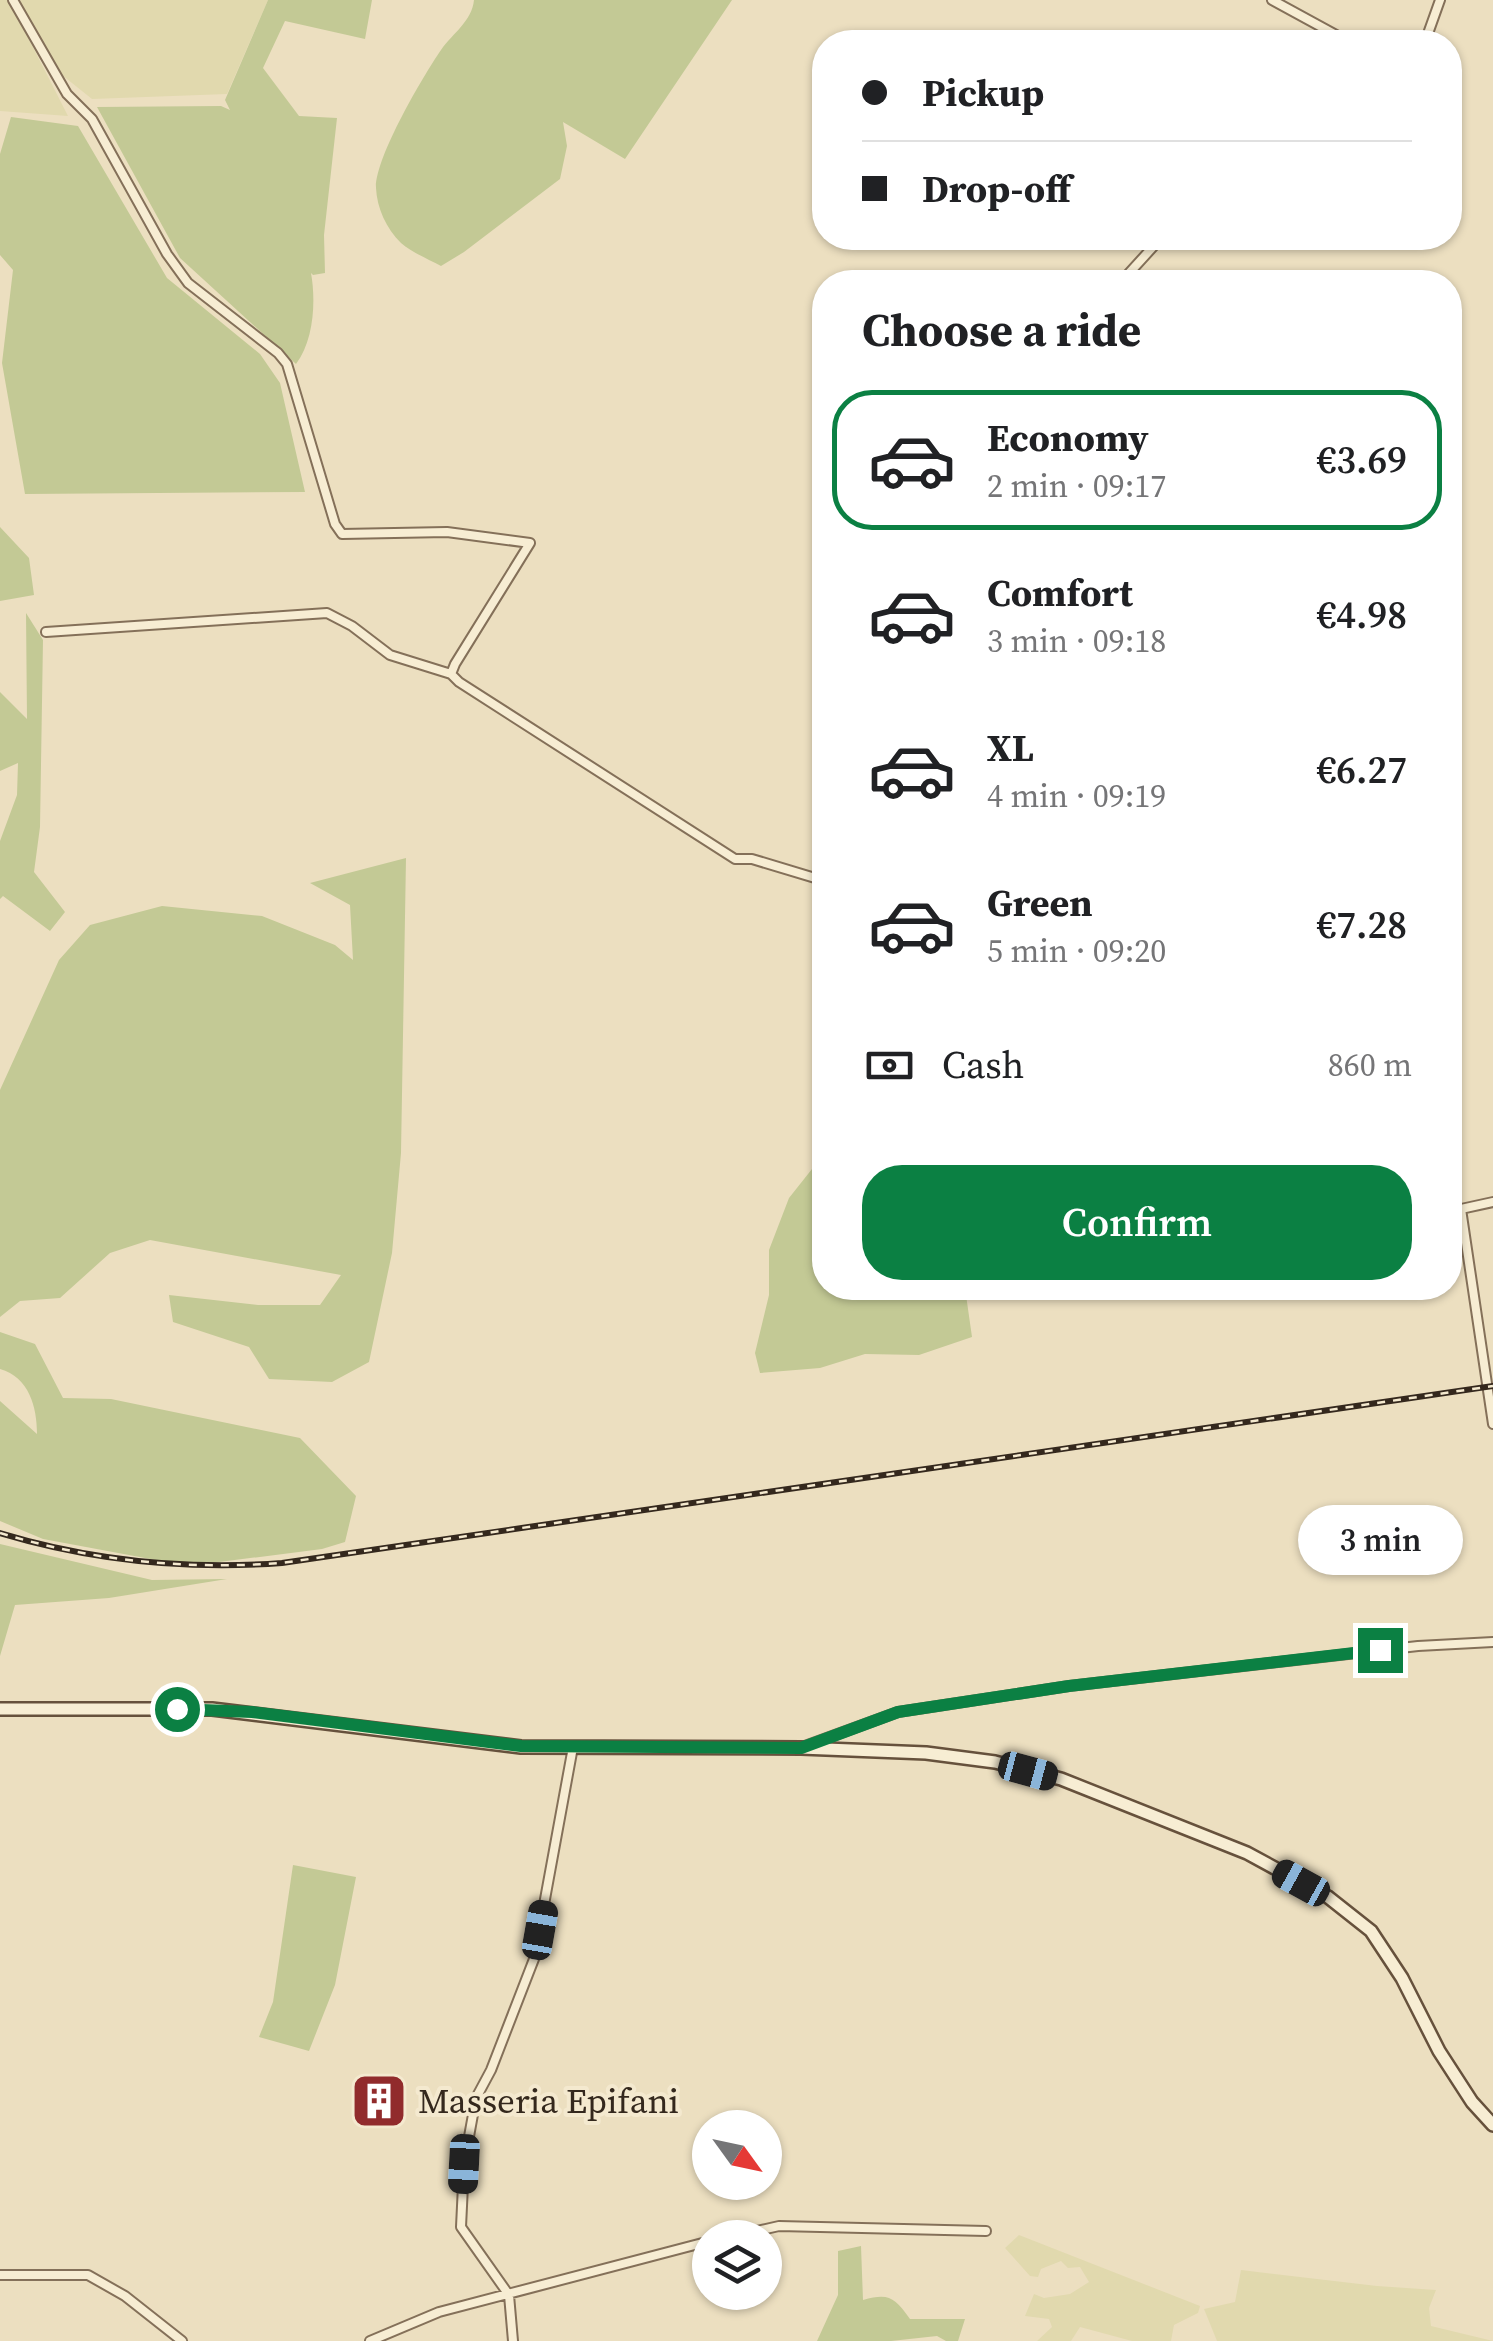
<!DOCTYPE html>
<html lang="en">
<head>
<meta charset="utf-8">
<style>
  :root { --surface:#fff; --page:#f6f6f6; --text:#202124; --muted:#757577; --line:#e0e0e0; --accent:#0b8043 }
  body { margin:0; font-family:"Source Serif 4",serif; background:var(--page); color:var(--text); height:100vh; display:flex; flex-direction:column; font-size:38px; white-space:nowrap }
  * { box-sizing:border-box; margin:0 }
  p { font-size:32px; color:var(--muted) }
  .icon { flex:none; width:55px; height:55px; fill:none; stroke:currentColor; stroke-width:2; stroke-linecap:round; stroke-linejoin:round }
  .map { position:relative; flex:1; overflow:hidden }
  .side { position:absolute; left:812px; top:270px; width:650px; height:1030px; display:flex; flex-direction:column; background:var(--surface); border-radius:40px; box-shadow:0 2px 8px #0004 }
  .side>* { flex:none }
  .banner { position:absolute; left:812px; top:30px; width:650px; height:220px; border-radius:40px; box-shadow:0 2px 8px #0004; display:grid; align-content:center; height:220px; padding:0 50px; background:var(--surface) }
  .needle { width:65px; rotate:123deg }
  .fabs { position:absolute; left:692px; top:2110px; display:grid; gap:20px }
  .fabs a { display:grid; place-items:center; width:90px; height:90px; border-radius:50%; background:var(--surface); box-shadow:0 2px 8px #0004; font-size:50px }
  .end { position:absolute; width:45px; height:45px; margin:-22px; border:12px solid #0b8043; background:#fff; box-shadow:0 0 0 5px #fff }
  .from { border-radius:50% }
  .bubble { position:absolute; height:70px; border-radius:35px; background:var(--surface); box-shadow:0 2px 8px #0004; font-size:32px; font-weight:600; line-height:70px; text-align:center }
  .car { position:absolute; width:30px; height:60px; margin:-30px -15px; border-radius:12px; box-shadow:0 0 8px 2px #0007; background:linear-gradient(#222 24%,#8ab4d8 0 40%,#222 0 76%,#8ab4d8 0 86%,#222 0) }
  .banner b { display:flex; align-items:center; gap:35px; height:95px; font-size:38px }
  .banner b+b { border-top:2px solid var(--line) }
  .banner i { width:25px; height:25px; background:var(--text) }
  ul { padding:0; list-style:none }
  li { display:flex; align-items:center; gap:30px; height:140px; margin:0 20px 15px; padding:0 30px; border:5px solid transparent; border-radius:40px }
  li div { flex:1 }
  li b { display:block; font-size:38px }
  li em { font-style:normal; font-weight:600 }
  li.on { border-color:var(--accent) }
  li>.icon { width:90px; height:90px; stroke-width:1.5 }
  h2 { padding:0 50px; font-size:45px; line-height:120px }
  .pay { display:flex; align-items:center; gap:25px; height:110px; padding:0 50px; font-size:38px }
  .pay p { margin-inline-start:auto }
  .action { display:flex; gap:20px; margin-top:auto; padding:20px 50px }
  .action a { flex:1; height:115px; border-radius:40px; background:var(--accent); color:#fff; font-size:40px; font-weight:600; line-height:115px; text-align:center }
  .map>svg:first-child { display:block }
  .farmland { fill:#e1d9ae }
  .green { fill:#c3c995 }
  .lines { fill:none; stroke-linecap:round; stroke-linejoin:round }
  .street-casing { stroke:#847059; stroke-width:12 }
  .secondary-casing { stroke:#66513c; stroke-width:16 }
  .street { stroke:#f7edd3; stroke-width:8 }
  .secondary { stroke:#f7edd3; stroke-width:11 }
  .rail-casing { stroke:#34281d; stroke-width:6 }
  .rail { stroke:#f4e9cf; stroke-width:2.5; stroke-dasharray:8; stroke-linecap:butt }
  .route { stroke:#0b8043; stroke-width:12 }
  .labels { text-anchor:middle; stroke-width:8; stroke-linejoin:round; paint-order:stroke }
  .poi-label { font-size:35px; fill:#34281d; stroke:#f4e9cf; text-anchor:start }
</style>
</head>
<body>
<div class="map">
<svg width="1493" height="2341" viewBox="0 0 1493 2341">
  <rect width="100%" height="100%" fill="#ecdfc0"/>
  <path class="farmland" d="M0 0H9L68 116 0 111Z
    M20 0H268L227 94 92 99 52 67Z
    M1019 2235 1200 2306 1198 2313 1174 2325 1171 2341H1132L1080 2327 1071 2341H1037L1052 2327 1049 2319 1025 2316 1034 2294 1044 2298 1070 2294 1089 2282 1080 2267 1068 2268 1061 2261 1041 2269 1038 2277 1030 2276 1005 2248Z
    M1241 2270 1377 2286 1436 2290 1429 2308 1431 2326 1493 2341H1217L1204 2309 1235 2302Z"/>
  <path class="green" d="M268 0H372L365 39 285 21 263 68 299 116 337 118 324 235 325 273 313 275 311 273C316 301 314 340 296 364L180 258 97 107 221 106 230 110 225 100Z
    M474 0H732L625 159 563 122 567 146 560 179 464 252 441 266C428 259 411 252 401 243 386 228 377 208 376 188 375 158 423 76 441 50 453 33 472 21 474 0Z
    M11 117 78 126 167 278 260 354 280 383 305 492 25 494 2 363 13 270 0 255V154Z
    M0 527 29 558 34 595 0 601Z
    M26 613 43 640 40 827 34 872 65 912 50 931 3 896 0 899V841L17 795 18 763 0 771V692L27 719Z
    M406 858 401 1153 392 1253 369 1362 332 1382 269 1379 249 1347 173 1322 169 1295 258 1305H320L341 1275 150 1240 110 1253 60 1298 20 1301 0 1317V1090L59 960 90 925 162 906 262 916 335 945 353 960 350 905 310 883Z
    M812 1169 825 1176V1288H965L972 1337 919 1355 865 1354 820 1368 760 1373 755 1353 769 1295V1250L789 1198Z
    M0 1332 35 1344 63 1398 111 1399 300 1438 356 1496 345 1542 322 1549 188 1566 43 1539 0 1521V1401L37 1434C37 1407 29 1377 0 1369Z
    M0 1544 152 1580 227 1579 109 1598 15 1605 0 1656Z
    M293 1865 356 1877 335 1985 309 2051 259 2037 273 2002Z
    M861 2246 863 2300C889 2293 894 2297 910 2319H965L958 2341H946L937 2336 891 2341H817L838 2295V2251Z"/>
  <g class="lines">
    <g class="street-casing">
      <path id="street" d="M13 0 67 94 92 119 167 254 188 283 278 353 287 364 335 524 342 534 447 532 530 543 455 664 451 674 459 682 735 859H752L825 881
        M1272 0 1349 42
        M1425 42 1440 0
        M1121 282 1161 238
        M46 632 327 613 352 626 390 655 451 674
        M1493 1202 1461 1209 1493 1424
        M805 1746 898 1712 1069 1686 1418 1646 1493 1642
        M725 2238 779 2226 986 2231
        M0 2275H88L125 2296 182 2341
        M370 2341 439 2312 710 2241
        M513 2341 509 2295 461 2227 464 2164 476 2098 491 2070 534 1959 573 1747"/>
    </g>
    <g class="secondary-casing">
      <path id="secondary" d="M0 1709H212L521 1747 801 1748 926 1753 995 1762 1061 1779 1247 1853 1328 1897 1371 1931 1402 1978 1439 2051 1472 2102 1493 2125"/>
    </g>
    <use href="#street" class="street"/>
    <use href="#secondary" class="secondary"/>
    <g class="rail-casing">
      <path id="rail" d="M0 1533C93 1561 185 1570 282 1563L1493 1386"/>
    </g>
    <use href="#rail" class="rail"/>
  </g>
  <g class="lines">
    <path class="route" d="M177 1709 252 1712 521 1746 801 1748 898 1712 1069 1686 1380 1650"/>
  </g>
  <defs>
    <g id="building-square" transform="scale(2.875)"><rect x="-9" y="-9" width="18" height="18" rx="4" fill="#912b2c" stroke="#f4e9cf"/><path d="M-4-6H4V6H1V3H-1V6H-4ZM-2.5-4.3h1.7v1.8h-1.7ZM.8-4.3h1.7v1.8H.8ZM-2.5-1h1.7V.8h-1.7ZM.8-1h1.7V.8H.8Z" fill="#fff"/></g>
  </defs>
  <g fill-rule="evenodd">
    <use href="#building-square" x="379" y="2101"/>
  </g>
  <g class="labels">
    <g class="poi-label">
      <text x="418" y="2113">Masseria Epifani</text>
    </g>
  </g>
</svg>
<div class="fabs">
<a><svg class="needle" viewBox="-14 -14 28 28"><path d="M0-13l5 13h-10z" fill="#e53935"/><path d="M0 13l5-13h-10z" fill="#757577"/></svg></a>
<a><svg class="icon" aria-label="layers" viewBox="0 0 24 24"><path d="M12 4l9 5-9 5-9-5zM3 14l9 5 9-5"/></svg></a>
</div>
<i class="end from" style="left:177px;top:1709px"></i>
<i class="end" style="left:1380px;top:1650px"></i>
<div class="bubble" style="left:1298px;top:1505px;width:165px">3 min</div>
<i class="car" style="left:1028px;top:1771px;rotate:105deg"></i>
<i class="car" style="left:1301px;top:1883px;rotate:299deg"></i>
<i class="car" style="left:540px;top:1930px;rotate:10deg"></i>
<i class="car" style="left:464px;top:2164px;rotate:183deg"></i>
<div class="banner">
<b><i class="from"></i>Pickup</b>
<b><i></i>Drop-off</b>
</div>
<section class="side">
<h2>Choose a ride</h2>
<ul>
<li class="on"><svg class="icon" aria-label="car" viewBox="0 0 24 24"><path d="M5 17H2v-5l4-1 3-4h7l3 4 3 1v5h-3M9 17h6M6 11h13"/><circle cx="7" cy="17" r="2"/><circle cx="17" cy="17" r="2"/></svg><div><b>Economy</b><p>2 min · 09:17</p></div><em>€3.69</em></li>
<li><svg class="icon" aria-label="car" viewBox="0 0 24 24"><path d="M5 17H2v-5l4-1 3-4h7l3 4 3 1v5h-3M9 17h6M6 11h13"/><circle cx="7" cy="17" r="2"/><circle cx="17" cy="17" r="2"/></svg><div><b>Comfort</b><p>3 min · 09:18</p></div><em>€4.98</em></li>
<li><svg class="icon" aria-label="car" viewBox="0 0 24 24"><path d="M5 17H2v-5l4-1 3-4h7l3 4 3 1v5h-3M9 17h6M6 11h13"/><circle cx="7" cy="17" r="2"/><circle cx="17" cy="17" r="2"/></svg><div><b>XL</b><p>4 min · 09:19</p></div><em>€6.27</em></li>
<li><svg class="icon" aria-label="car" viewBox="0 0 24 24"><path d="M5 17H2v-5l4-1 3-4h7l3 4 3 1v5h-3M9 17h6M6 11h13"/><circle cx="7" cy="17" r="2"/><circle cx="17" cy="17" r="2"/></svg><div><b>Green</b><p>5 min · 09:20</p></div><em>€7.28</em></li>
</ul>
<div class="pay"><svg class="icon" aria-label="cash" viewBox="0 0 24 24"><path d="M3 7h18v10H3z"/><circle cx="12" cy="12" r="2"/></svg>Cash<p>860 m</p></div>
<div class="action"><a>Confirm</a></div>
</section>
</div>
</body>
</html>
